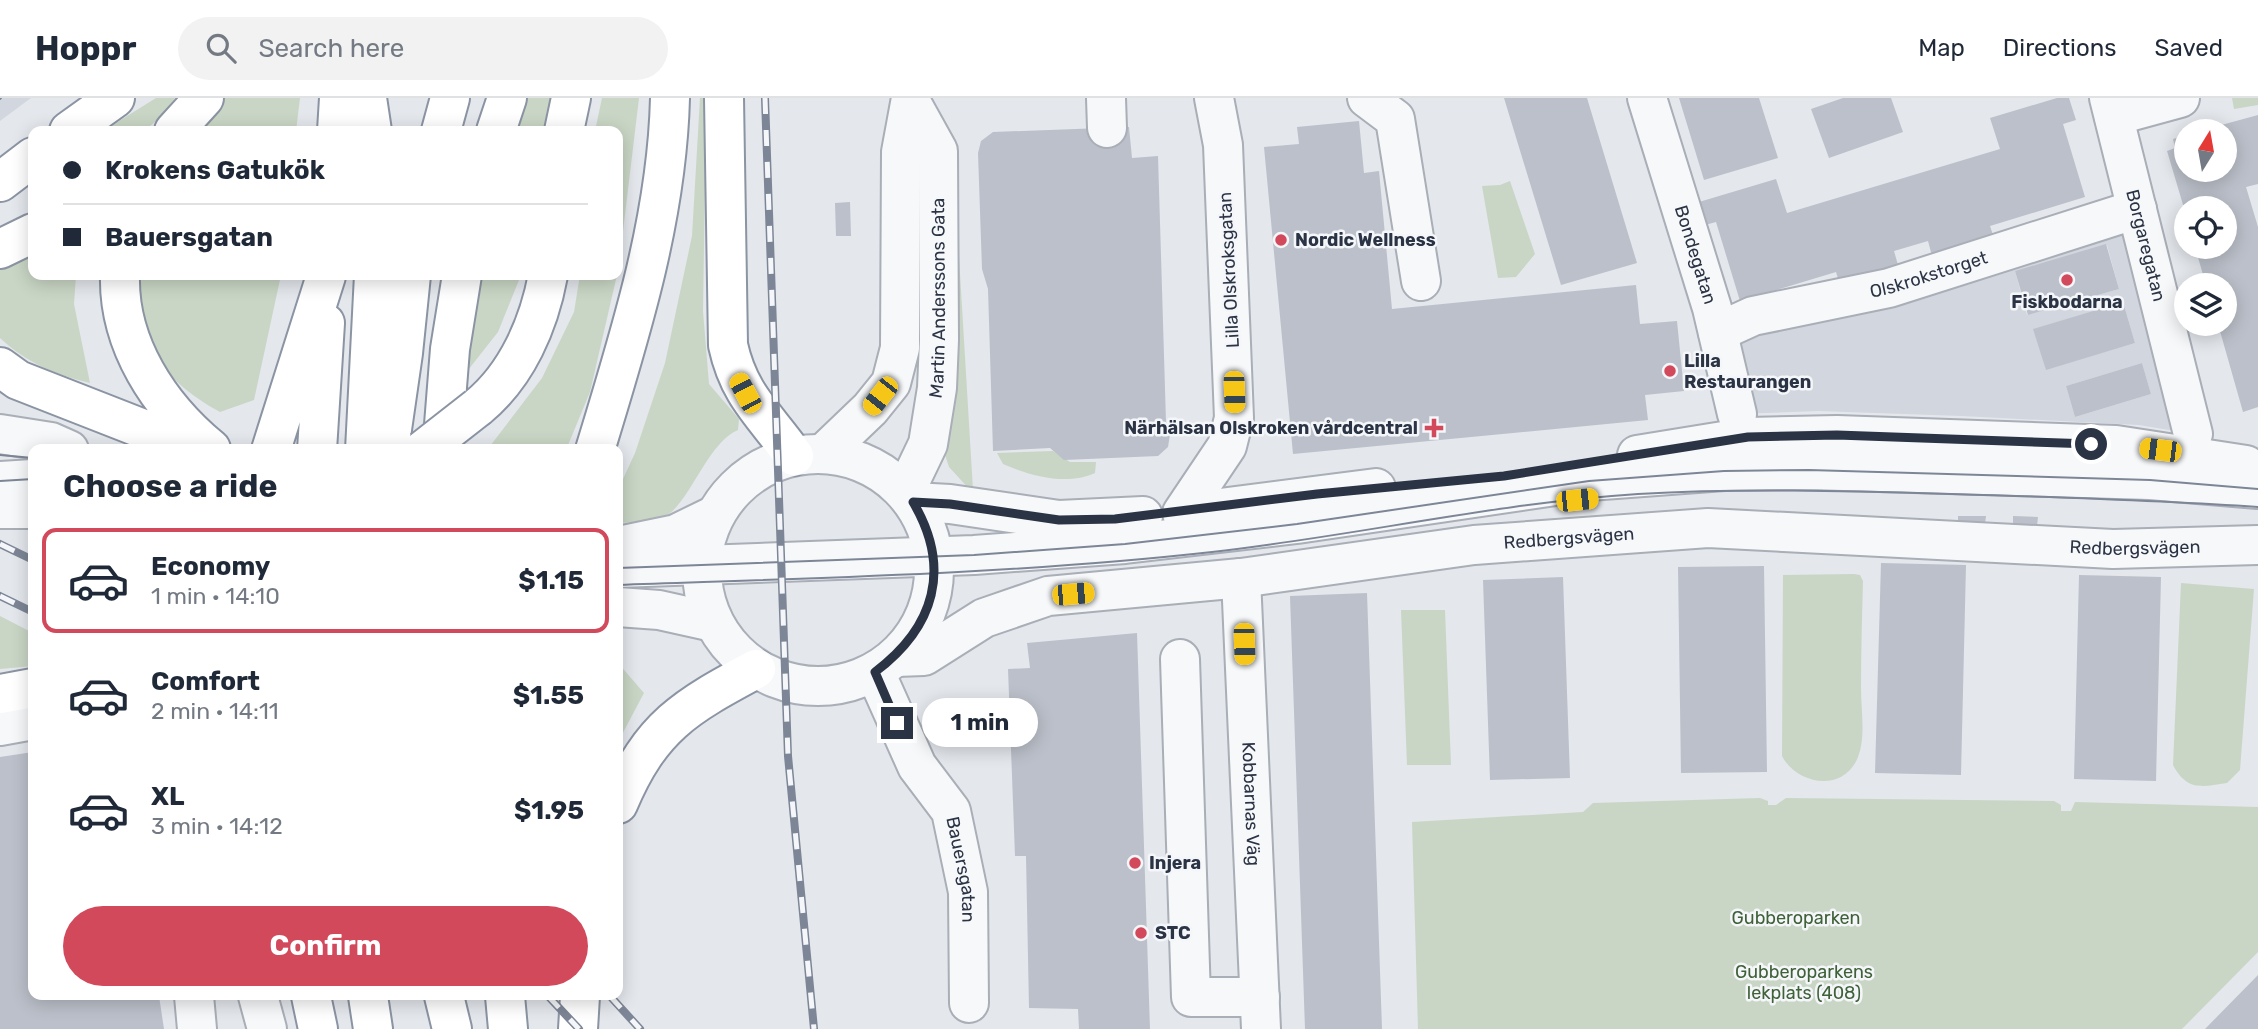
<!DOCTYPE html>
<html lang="en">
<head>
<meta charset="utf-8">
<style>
  :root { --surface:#fff; --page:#f2f2f3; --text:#1f2937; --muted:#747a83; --line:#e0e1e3; --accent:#d1495b }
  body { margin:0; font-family:Rubik,sans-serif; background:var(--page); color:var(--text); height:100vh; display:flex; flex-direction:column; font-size:26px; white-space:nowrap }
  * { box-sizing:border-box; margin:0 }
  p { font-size:23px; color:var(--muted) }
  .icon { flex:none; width:38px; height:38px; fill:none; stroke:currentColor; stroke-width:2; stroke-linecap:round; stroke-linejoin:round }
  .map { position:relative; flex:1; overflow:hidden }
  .panel { position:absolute; left:28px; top:346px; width:595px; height:556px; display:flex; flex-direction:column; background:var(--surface); border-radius:14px; box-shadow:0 4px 18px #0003 }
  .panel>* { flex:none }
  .hud { position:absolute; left:28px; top:28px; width:595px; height:154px; border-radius:14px; box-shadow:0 4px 18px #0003; display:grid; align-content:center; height:154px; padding:0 35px; background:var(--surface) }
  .needle { width:46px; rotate:11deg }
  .controls { position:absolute; left:2174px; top:21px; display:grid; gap:14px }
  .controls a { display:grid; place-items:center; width:63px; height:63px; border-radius:50%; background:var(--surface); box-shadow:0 4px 18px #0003; font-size:35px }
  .end { position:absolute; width:32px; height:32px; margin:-16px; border:9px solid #2b3445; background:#fff; box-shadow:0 0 0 4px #fff }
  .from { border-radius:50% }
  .bubble { position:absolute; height:49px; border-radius:24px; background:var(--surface); box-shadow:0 4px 18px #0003; font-size:23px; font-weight:700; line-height:49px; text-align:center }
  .car { position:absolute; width:21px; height:42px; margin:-21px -10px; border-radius:9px; box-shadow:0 0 5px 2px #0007; background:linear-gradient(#f5c518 24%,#345 0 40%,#f5c518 0 76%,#345 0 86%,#f5c518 0) }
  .hud b { display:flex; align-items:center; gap:24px; height:66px; font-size:26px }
  .hud b+b { border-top:2px solid var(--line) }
  .hud i { width:18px; height:18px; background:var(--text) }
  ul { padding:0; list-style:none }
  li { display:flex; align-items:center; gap:21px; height:105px; margin:0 14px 10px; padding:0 21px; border:4px solid transparent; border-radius:14px }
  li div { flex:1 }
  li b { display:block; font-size:26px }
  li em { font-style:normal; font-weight:700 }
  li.selected { border-color:var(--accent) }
  li>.icon { width:63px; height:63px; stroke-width:1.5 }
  h2 { padding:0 35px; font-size:32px; line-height:84px }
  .action { display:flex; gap:14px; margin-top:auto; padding:14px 35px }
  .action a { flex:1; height:80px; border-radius:42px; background:var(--accent); color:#fff; font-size:28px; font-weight:700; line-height:80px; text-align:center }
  header { display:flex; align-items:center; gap:42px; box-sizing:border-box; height:98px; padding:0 35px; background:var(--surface); border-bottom:2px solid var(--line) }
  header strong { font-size:33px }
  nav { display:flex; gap:38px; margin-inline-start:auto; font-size:24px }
  .search { width:490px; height:63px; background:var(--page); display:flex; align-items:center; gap:18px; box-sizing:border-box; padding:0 24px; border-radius:38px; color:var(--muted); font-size:26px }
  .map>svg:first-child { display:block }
  .built { fill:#d2d6de; fill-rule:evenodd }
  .green { fill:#c9d6c5 }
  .building { fill:#bbc0ca }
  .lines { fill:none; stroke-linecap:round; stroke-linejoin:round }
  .minor-casing { stroke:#a9aeb7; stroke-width:42 }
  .highway-casing { stroke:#8b94a3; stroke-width:42 }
  .minor { stroke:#f7f8fa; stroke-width:38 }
  .highway { stroke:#fff; stroke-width:38 }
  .tram { stroke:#7d8696; stroke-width:2 }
  .rail-casing { stroke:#7d8696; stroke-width:8 }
  .rail { stroke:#f4f6f9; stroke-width:5; stroke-dasharray:16; stroke-linecap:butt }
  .highway-bridge-casing { stroke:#8b94a3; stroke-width:42; stroke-linecap:butt }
  .highway-bridge { stroke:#fff; stroke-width:38 }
  .route { stroke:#2b3445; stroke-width:9 }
  .poi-dot { fill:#d1495b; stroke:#f4f6f9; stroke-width:2.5 }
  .labels { text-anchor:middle; stroke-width:5; stroke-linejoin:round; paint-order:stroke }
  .poi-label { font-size:18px; font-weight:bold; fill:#2b3445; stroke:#f4f6f9; text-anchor:start }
  .street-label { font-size:18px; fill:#2b3445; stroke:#f4f6f9 }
  .park-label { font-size:18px; fill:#3f6138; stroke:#f4f6f9 }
</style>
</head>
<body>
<header>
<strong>Hoppr</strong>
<div class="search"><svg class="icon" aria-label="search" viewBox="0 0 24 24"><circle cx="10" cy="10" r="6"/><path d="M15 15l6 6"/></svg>Search here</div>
<nav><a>Map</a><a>Directions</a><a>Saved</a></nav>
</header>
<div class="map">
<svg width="2258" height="931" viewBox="0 0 2258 931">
  <rect width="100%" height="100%" fill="#e4e7ec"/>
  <path class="built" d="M0 0H31L0 23Z
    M2120 116 2193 336 2139 327 1962 318 1819 313 1737 316 1718 234ZM2107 147 2119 191 2027 217 2015 173ZM2123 204 2135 245 2046 271 2034 231ZM2142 265 2151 296 2075 319 2066 288Z"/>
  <path class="green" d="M156 0H175L161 19 144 33H103Z
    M224 0H300L296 33H200Z
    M524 0H550L545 33H511Z
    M602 0H639L618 175V33H595Z
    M700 0H705L706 25 703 213 709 286 739 321 738 332C705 346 688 412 661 420 648 425 631 424 618 425V392L635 355 665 265 692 138Z
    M2232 0H2258V7L2234 11Z
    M1510 83 1535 156 1516 179 1498 180 1482 88 1500 87Z
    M956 109 973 392 971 393 949 369 942 348Z
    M33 153V177H76L74 206 90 285C54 276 27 265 0 240V170Z
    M133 177H281L254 302 220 314C154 277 147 247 133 177Z
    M474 177H521L498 234 461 281Z
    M580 177H617L590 294 566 352H487L542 280 574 214Z
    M1053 353 1070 364H1096L1095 375C1067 388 1031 378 1003 366L997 355Z
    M1783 477 1854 476 1860 477 1863 483C1862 519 1861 555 1861 590 1861 613 1866 638 1858 659 1844 695 1797 687 1782 658Z
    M2181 485 2254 491 2240 672 2227 685C2201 689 2187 693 2173 667Z
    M1401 512H1445L1451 667H1407Z
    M0 518 33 535V568L0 571Z
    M618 565 644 595 618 644Z
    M1760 700 1768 703V707H1776L1786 700 2054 703 2061 707V713H2071L2075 704 2258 709V854L2182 931H1418L1412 724 1583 714 1593 705Z"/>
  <path class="building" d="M1504 0H1587L1637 165 1561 187Z
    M1679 0H1759L1778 60 1704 82Z
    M1843 0H1891L1903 34 1829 60 1811 11Z
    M2057 0H2069L2076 22 2063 26 2085 99 1990 128 1994 140 1935 169 1928 143 1894 153 1898 167 1881 172 1883 178 1841 190 1836 174 1740 203 1716 124 1705 127 1699 104 1776 81 1787 115 2000 51 1990 20Z
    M2258 17V86L2246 89 2258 129V309L2243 314 2218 226H2224V187H2206L2195 149H2224V110H2184L2167 53 2175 50 2173 41 2186 37V72H2224V33L2203 32Z
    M1359 23 1364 75 1379 73 1392 211 1636 187 1640 226 1677 223 1684 293 1645 297 1648 322 1293 356 1264 49 1299 46 1297 29Z
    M1129 29 1132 60 1158 58 1166 324 1171 330 1168 349 1158 358 1064 362 1050 350 993 353 988 191 982 171 978 55 981 43 993 34Z
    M850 104 851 138H836L835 105Z
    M2106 146 2119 191 2028 217 2015 173Z
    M2123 204 2135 245 2046 272 2033 231Z
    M2142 265 2151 296 2075 319 2066 288Z
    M1958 418H1986L1985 426 1958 425Z
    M2013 418 2038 419 2037 428H2013Z
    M1881 465 1966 467 1961 677 1875 675Z
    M1764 468 1767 674 1681 675 1678 469Z
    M2079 477 2161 479 2156 683 2074 681Z
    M1563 479 1570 680 1490 682 1483 482Z
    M1367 495 1382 931H1305L1290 498Z
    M1137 535 1150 931H1079L1078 911 1029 910 1026 758H1015L1008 571 1030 570 1027 545Z
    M33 654V898H159L164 931H0V659Z
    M2258 877V931H2205Z"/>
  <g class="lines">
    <g class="minor-casing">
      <g id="minor">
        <path d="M1106 0 1107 30"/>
        <path d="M1367 0 1395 21 1421 183"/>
        <path id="s1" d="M1647 0 1712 210 1737 316"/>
        <path id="s2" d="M2109 0 2193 336"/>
        <path d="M2114 18 2180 0"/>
        <path id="s3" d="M1718 234 1753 218 1889 190 2137 111"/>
        <path d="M0 336 51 344 69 352"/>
        <path d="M824 355 870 311 891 285 900 250 901 54 911 0"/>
        <circle cx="818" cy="472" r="116"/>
        <path d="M1637 357 1748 339 1837 337 2116 347 2246 367"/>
        <path d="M0 383 33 381"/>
        <path id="s4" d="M905 394 928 346 937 290 939 242 938 53 912 6"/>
        <path d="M913 404 950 406 1059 422 1143 418"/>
        <path d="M1220 410 1376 390"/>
        <path d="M0 411H33"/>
        <path d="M1182 415 1227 348 1234 320 1223 47 1214 0"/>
        <path d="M618 448 676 436 715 417"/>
        <path d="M618 470 974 457 1125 446 1297 426 1589 383 1724 373 1809 372 2150 382 2258 391"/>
        <path id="s5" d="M1241 480 1261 931"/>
        <path d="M618 509 659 512 713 524"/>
        <path id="s6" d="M896 559 924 558 984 520 1048 498 1241 480 1474 447 1708 430 2113 451 2258 447"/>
        <path d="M1180 561 1191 899H1260"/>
        <path id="s7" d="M875 574 917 668 951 713 968 794 969 905"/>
        <path d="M0 628 33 622"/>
        <path d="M194 898 197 931"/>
        <path d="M258 898 267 931"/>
      </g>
    </g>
    <g class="highway-casing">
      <path id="highway" d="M367 0 372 33
        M724 0 728 247C739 298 765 317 794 358
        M69 33 115 0
        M174 33 204 0
        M337 33 339 0
        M441 33 450 0
        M496 33 507 0
        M564 33 571 0
        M0 84 33 59
        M0 151 33 135
        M120 177C118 246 159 308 211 351
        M0 269 18 282 197 352
        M478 309C517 277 539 226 548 177
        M271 352 326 178
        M317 352 325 225
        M365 352 374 177
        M389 352 403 255 411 177
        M442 352 450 251 462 177
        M595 352C630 237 667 121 670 0
        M0 596 33 590
        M618 706C651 628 685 609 756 571
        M311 898 318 931
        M368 898 373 931
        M444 898 452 931
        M505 898 508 931
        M578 931 580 898"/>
    </g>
    <use href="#minor" class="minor"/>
    <use href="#highway" class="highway"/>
    <path class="tram" d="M0 1 1 0
      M0 357 33 360
      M0 383 33 381
      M618 470 974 457 1125 446 1297 426 1589 383 1724 373 1809 372 2150 382 2258 391
      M618 487C816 480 1015 476 1212 454 1355 438 1495 405 1638 396 1743 390 1847 393 1952 396 2054 399 2156 402 2258 409"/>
    <g class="rail-casing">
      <path id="rail" d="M765 0 788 658 814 931
        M0 446 33 462
        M0 498 33 514
        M548 898 579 931
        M610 898 640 931"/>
    </g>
    <use href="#rail" class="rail"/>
    <g class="highway-bridge-casing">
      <path id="highway-bridge" d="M423 352 478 309"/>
    </g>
    <use href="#highway-bridge" class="highway-bridge"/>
  </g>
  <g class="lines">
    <path class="route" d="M897 625 875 574C935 529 952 470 913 404L950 406 1059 422 1115 421 1317 396 1504 378 1748 339 1837 337 2091 346"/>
  </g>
  <g class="poi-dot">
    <circle cx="1281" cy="142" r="7"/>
    <circle cx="2067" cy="182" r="7"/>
    <circle cx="1670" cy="273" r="7"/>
    <path d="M1430.5 319.5h7v7h7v7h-7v7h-7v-7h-7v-7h7z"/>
    <circle cx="1135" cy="765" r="7"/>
    <circle cx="1141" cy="835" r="7"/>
  </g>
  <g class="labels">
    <g class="poi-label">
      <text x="1295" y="148">Nordic Wellness</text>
      <text x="2067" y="210" text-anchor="middle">Fiskbodarna</text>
      <text x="1684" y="269">Lilla<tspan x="1684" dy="21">Restaurangen</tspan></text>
      <text x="1418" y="336" text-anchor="end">Närhälsan Olskroken vårdcentral</text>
      <text x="1149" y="771">Injera</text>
      <text x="1155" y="841">STC</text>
    </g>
    <g class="street-label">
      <text dy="6" stroke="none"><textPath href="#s2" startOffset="152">Borgaregatan</textPath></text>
      <text dy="6" stroke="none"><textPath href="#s1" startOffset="164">Bondegatan</textPath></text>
      <text transform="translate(1229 172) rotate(-93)" y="6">Lilla Olskroksgatan</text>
      <text dy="6" stroke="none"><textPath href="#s3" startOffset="219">Olskrokstorget</textPath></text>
      <text dy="6" stroke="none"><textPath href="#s4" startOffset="200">Martin Anderssons Gata</textPath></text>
      <text dy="6" stroke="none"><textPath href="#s6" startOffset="691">Redbergsvägen</textPath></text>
      <text dy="6" stroke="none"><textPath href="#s6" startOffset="1258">Redbergsvägen</textPath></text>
      <text dy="6" stroke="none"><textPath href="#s5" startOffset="226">Kobbarnas Väg</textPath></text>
      <text dy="6" stroke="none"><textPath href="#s7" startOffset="219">Bauersgatan</textPath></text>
    </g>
    <g class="park-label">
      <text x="1796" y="826">Gubberoparken</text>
      <text x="1804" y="880">Gubberoparkens<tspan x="1804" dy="21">lekplats (408)</tspan></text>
    </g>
  </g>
</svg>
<div class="controls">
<a><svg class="needle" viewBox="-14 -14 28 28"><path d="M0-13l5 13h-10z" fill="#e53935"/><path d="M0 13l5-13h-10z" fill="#747a83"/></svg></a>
<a><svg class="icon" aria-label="locate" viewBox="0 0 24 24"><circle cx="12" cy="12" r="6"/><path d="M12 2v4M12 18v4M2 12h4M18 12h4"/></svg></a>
<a><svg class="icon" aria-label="layers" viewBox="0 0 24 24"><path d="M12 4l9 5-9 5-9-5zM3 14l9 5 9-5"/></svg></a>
</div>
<i class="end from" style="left:2091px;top:346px"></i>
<i class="end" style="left:897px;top:625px"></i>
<div class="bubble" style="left:922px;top:600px;width:116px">1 min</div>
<i class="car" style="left:1234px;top:294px;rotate:178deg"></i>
<i class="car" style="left:745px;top:295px;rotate:332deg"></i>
<i class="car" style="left:880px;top:298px;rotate:218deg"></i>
<i class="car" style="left:2160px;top:352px;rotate:277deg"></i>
<i class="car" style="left:1577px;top:402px;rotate:84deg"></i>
<i class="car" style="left:1073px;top:496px;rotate:85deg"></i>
<i class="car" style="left:1244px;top:546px;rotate:178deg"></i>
<div class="hud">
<b><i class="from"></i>Krokens Gatukök</b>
<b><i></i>Bauersgatan</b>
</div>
<section class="panel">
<h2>Choose a ride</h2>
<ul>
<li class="selected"><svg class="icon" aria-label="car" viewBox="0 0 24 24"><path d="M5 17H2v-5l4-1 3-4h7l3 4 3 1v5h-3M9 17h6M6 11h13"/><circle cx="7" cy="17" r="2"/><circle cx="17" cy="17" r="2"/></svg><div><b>Economy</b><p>1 min · 14:10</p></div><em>$1.15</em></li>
<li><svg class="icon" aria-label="car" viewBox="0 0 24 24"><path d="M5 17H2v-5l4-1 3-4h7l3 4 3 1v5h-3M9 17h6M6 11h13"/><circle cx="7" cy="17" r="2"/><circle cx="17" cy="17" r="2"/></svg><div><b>Comfort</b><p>2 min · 14:11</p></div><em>$1.55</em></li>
<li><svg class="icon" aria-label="car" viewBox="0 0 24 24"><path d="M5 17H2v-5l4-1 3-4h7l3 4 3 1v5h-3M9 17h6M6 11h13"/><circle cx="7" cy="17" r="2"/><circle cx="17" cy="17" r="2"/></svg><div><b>XL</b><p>3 min · 14:12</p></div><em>$1.95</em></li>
</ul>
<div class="action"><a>Confirm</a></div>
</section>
</div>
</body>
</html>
